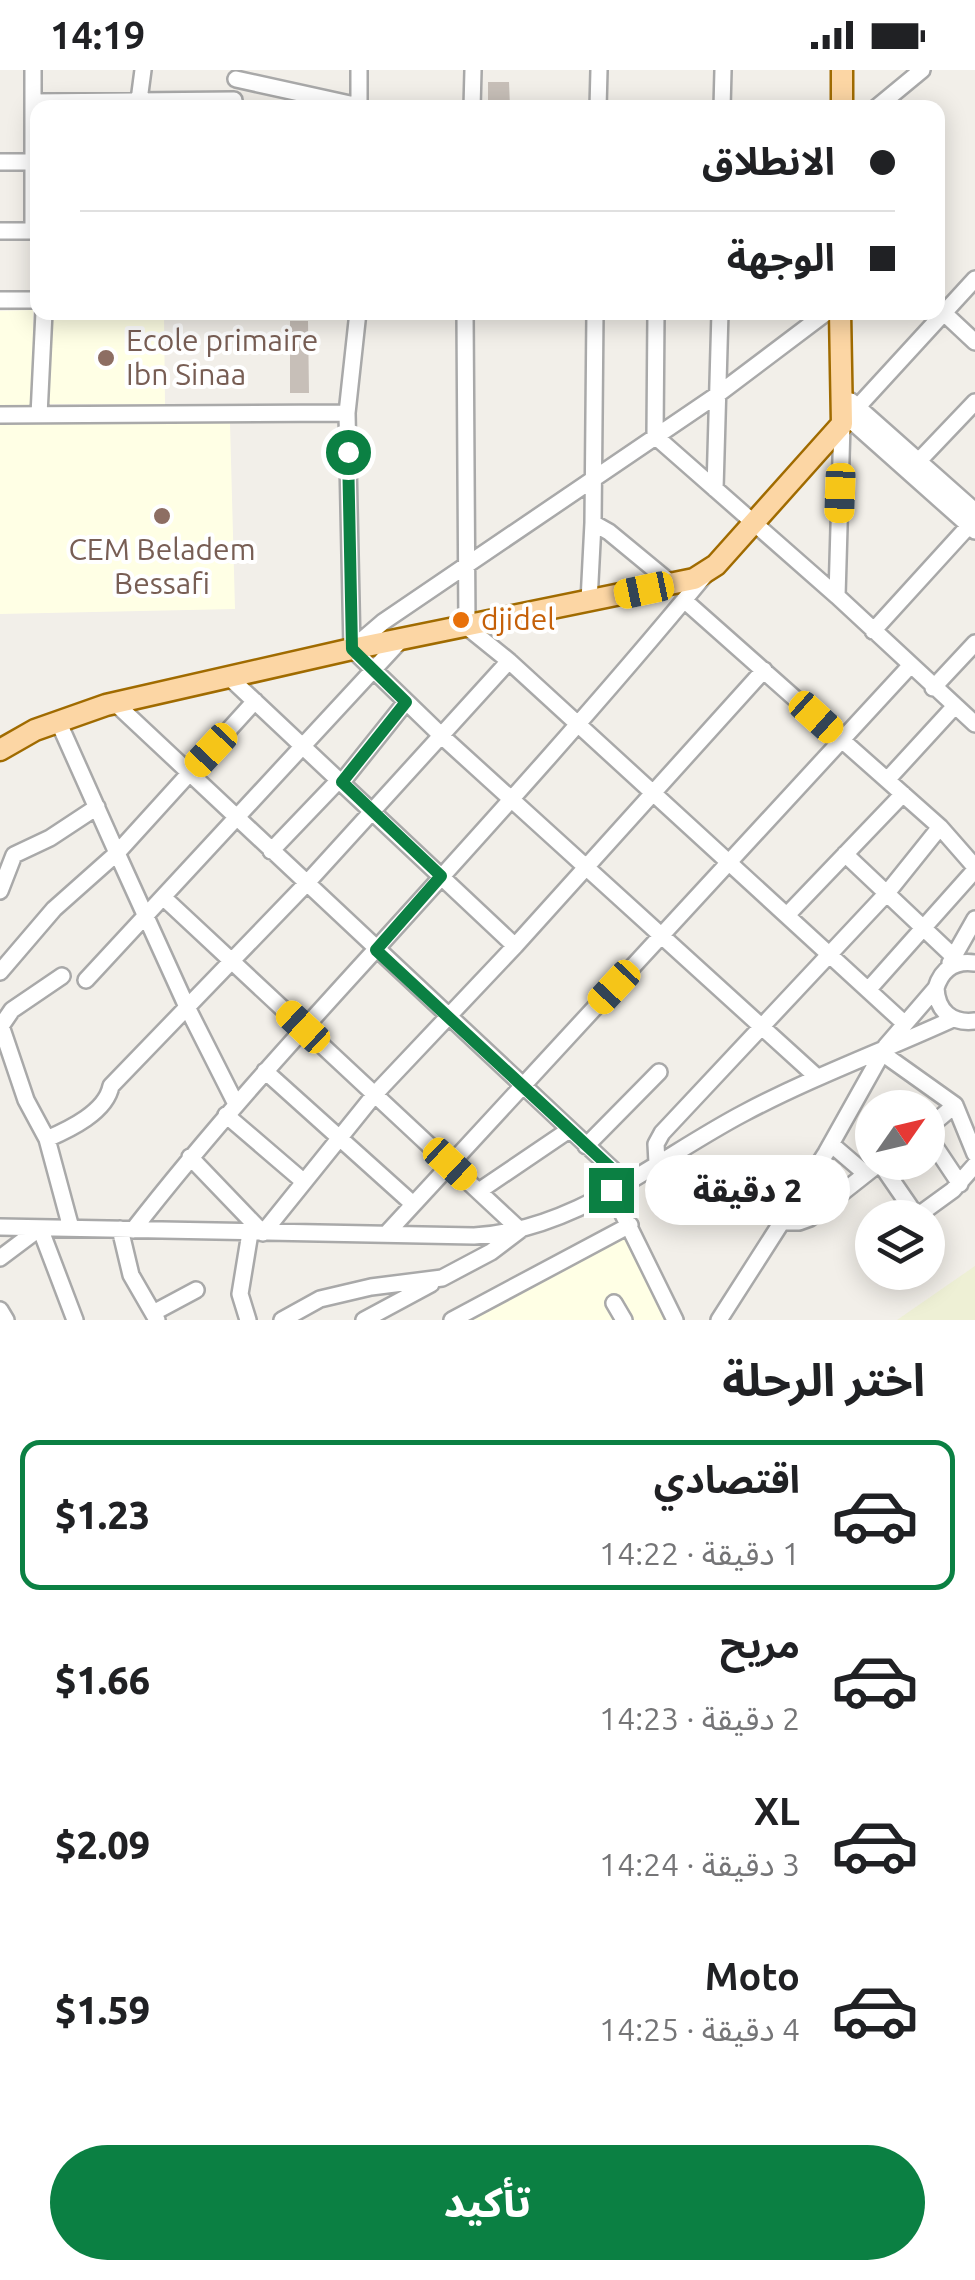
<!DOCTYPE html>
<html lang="ar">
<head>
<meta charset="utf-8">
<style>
  :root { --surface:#fff; --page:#f6f6f6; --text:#202124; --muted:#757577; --line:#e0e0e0; --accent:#0b8043 }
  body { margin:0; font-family:Ubuntu,"Noto Sans Arabic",sans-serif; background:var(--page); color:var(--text); direction:rtl; height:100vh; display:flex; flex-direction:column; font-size:38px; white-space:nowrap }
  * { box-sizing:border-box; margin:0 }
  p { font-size:32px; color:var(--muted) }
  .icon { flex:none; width:55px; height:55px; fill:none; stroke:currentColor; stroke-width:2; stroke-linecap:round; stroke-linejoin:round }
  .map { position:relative; height:1250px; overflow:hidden; direction:ltr }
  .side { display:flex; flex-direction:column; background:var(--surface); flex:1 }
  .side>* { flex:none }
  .top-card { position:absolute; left:30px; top:30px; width:915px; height:220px; border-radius:20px; box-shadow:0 5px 25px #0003; direction:rtl; display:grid; align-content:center; height:220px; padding:0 50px; background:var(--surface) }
  .needle { width:65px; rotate:56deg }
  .fabs { position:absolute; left:855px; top:1020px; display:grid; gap:20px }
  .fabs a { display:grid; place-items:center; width:90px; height:90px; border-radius:50%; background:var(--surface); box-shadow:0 5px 25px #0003; font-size:50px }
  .end { position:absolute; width:45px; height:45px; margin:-22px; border:12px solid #0b8043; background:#fff; box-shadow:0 0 0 5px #fff }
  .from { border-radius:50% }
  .bubble { position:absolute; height:70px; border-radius:35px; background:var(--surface); box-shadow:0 5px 25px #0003; font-size:32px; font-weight:800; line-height:70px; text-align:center; direction:rtl }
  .car { position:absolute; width:30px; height:60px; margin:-30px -15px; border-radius:12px; box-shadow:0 0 8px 2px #0007; background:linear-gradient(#f5c518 24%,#345 0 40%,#f5c518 0 76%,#345 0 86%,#f5c518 0) }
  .top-card b { display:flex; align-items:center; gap:35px; height:95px; font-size:38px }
  .top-card b+b { border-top:2px solid var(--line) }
  .top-card i { width:25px; height:25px; background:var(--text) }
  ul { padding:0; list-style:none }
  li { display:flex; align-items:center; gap:30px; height:150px; margin:0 20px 15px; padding:0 30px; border:5px solid transparent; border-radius:20px }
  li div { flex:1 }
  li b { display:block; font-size:38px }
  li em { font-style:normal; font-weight:800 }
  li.active { border-color:var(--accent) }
  li>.icon { width:90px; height:90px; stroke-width:1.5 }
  h2 { padding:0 50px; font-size:45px; line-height:120px }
  .action { display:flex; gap:20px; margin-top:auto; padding:20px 50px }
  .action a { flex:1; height:115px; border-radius:60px; background:var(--accent); color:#fff; font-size:40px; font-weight:800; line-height:115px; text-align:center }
  .status { display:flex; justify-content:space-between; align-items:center; height:70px; padding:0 50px; background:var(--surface); direction:ltr }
  .status svg { height:28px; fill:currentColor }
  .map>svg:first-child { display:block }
  .education { fill:#ffffe5 }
  .farmland { fill:#eef0d5 }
  .building { fill:#c7bfb8 }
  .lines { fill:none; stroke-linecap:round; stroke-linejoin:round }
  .minor-casing { stroke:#a9a9a9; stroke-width:20 }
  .major-casing { stroke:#a06b00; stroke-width:25 }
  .minor { stroke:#fff; stroke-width:15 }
  .major { stroke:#fcd6a4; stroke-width:20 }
  .route { stroke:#0b8043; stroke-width:12 }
  .education-dot { fill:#8d6e63; stroke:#fff; stroke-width:4 }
  .food-dot { fill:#e8710a; stroke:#fff; stroke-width:4 }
  .labels { text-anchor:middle; stroke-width:8; stroke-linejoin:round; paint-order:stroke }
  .education-label { font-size:30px; fill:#785e54; stroke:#fff; text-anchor:start }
  .food-label { font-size:30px; fill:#c56008; stroke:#fff; text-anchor:start }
</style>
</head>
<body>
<div class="status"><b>14:19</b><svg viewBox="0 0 49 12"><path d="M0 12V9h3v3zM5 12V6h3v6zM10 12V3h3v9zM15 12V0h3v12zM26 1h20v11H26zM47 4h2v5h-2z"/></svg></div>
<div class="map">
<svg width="975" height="1250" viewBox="0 0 975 1250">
  <rect width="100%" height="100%" fill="#f2efe9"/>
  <path class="education" d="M33 240V337H0V241Z
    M47 243H164L165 334H48Z
    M230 353 235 539 0 544V354Z
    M627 1163 668 1250H458Z"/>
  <path class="farmland" d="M975 1196V1250H897Z"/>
  <path class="building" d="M488 12H509L510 37H488Z
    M290 251H308L309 323H290Z"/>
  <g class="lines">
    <g class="minor-casing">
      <path id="minor" d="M33 0V161
        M236 9 359 36
        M33 32 234 30
        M138 38 143 0
        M359 38V0
        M472 38 473 0
        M598 38 599 0
        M722 38 723 0
        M876 38 922 0
        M0 92H38
        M0 161H38
        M0 230H38
        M358 242 347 343 352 579 445 669 817 1007
        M465 242 467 557 509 591 904 953
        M656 242 655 366 837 526 975 654
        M938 242 944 243 975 272
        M851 331 975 441
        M0 345 347 343
        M39 345 44 242
        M848 348 975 461
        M912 398 975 332
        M715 419 720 242
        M593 453 595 242
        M837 526 842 354 975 209
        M684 530 940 757 975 797
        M589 531 593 453 609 462 672 514
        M873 561 975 449
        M355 576 383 552 717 325 827 242
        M230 608 515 876
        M933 618 975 573
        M115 633 626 1112
        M887 710 954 637
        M342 712 406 632
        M271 781 339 710
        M845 784 954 887
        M0 821 14 785 50 768 97 737
        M163 827 520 1160 491 1182 442 1208 371 1217 320 1229 282 1250
        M788 844 903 724
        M950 893 975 849
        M975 893C956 890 942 898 936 918 937 941 952 954 975 951
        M0 902 54 839 117 783 58 651
        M62 906 12 940 1 956 26 1030 47 1069 71 1158
        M86 910 401 570
        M868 920 975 800
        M882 983 955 1035 975 1084
        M265 1001 413 1134
        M236 1034 187 937 117 783 255 631
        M226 1045 303 1111
        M928 1058 955 1035
        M928 1066 960 1114
        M47 1069C70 1059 106 1042 111 1016L306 814 509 591
        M831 1074 866 1104
        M586 1076 659 1002
        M190 1087 263 1163 375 1024 515 876 764 600
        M657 1093 656 1074 662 1063 887 823 940 757
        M880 1093 913 1141 920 1144 953 1120 975 1095
        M611 1120 675 1250
        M479 1121 569 1060
        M782 1152H799L810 1148 881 1092
        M0 1157 474 1166C575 1161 658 1088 744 1043 812 1007 883 981 953 949
        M120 1159 131 1205 157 1250
        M133 1160C210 1061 294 969 378 877 489 755 600 632 705 505
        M387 1163 910 596
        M0 1188 40 1158 75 1250
        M614 1233 624 1250
        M0 1240 6 1250
        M153 1243 196 1220
        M248 1250 240 1224 250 1163
        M364 1250 431 1214
        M452 1250 630 1155
        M719 1250 826 1083 886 976 936 918"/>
    </g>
    <g class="major-casing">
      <path id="major" d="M842 38V0
        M0 680 35 660 106 635 352 579 694 509 716 495 842 354 840 242"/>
    </g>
    <use href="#minor" class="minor"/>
    <use href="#major" class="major"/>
  </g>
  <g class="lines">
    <path class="route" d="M348 382 352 579 406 632 342 712 441 806 376 880 626 1112 611 1120"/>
  </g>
  <g class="education-dot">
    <circle cx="106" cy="288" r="10"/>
    <circle cx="162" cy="446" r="10"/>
  </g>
  <circle class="food-dot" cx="461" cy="550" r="10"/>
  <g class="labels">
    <g class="education-label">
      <text x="126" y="281">Ecole primaire<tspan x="126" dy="34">Ibn Sinaa</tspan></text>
      <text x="162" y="490" text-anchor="middle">CEM Beladem<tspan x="162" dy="34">Bessafi</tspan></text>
    </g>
    <g class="food-label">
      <text x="481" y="560">djidel</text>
    </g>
  </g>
</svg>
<div class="fabs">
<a><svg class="needle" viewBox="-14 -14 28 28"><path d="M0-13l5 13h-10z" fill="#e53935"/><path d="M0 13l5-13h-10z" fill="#757577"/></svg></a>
<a><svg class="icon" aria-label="layers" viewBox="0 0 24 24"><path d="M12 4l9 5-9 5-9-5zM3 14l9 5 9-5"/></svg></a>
</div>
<i class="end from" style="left:348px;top:382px"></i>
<i class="end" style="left:611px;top:1120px"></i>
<div class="bubble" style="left:645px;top:1085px;width:205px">2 دقيقة</div>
<i class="car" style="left:840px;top:423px;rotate:182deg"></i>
<i class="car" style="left:644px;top:520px;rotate:258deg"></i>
<i class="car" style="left:816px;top:647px;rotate:132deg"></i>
<i class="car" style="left:211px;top:680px;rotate:223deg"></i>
<i class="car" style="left:614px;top:917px;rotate:223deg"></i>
<i class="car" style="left:303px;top:957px;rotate:313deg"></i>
<i class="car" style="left:450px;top:1094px;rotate:133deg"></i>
<div class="top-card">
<b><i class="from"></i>الانطلاق</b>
<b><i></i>الوجهة</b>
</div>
</div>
<section class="side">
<h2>اختر الرحلة</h2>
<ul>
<li class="active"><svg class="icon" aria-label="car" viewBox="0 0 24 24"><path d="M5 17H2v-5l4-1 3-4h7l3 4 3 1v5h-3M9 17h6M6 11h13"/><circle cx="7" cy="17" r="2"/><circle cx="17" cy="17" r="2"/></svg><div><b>اقتصادي</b><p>1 دقيقة · 14:22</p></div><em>$1.23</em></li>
<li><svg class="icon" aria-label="car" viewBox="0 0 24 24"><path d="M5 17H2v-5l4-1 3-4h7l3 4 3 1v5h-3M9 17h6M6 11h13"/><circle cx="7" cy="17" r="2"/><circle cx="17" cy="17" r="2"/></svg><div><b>مريح</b><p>2 دقيقة · 14:23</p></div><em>$1.66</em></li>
<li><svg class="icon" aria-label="car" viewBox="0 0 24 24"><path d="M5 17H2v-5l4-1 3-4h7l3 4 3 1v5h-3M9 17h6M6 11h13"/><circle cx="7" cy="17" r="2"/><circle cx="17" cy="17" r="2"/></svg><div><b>XL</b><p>3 دقيقة · 14:24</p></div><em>$2.09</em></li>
<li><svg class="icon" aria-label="car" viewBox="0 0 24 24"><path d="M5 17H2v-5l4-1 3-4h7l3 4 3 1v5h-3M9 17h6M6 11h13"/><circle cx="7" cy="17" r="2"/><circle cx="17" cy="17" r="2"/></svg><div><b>Moto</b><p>4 دقيقة · 14:25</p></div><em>$1.59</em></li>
</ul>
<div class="action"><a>تأكيد</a></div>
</section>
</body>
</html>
